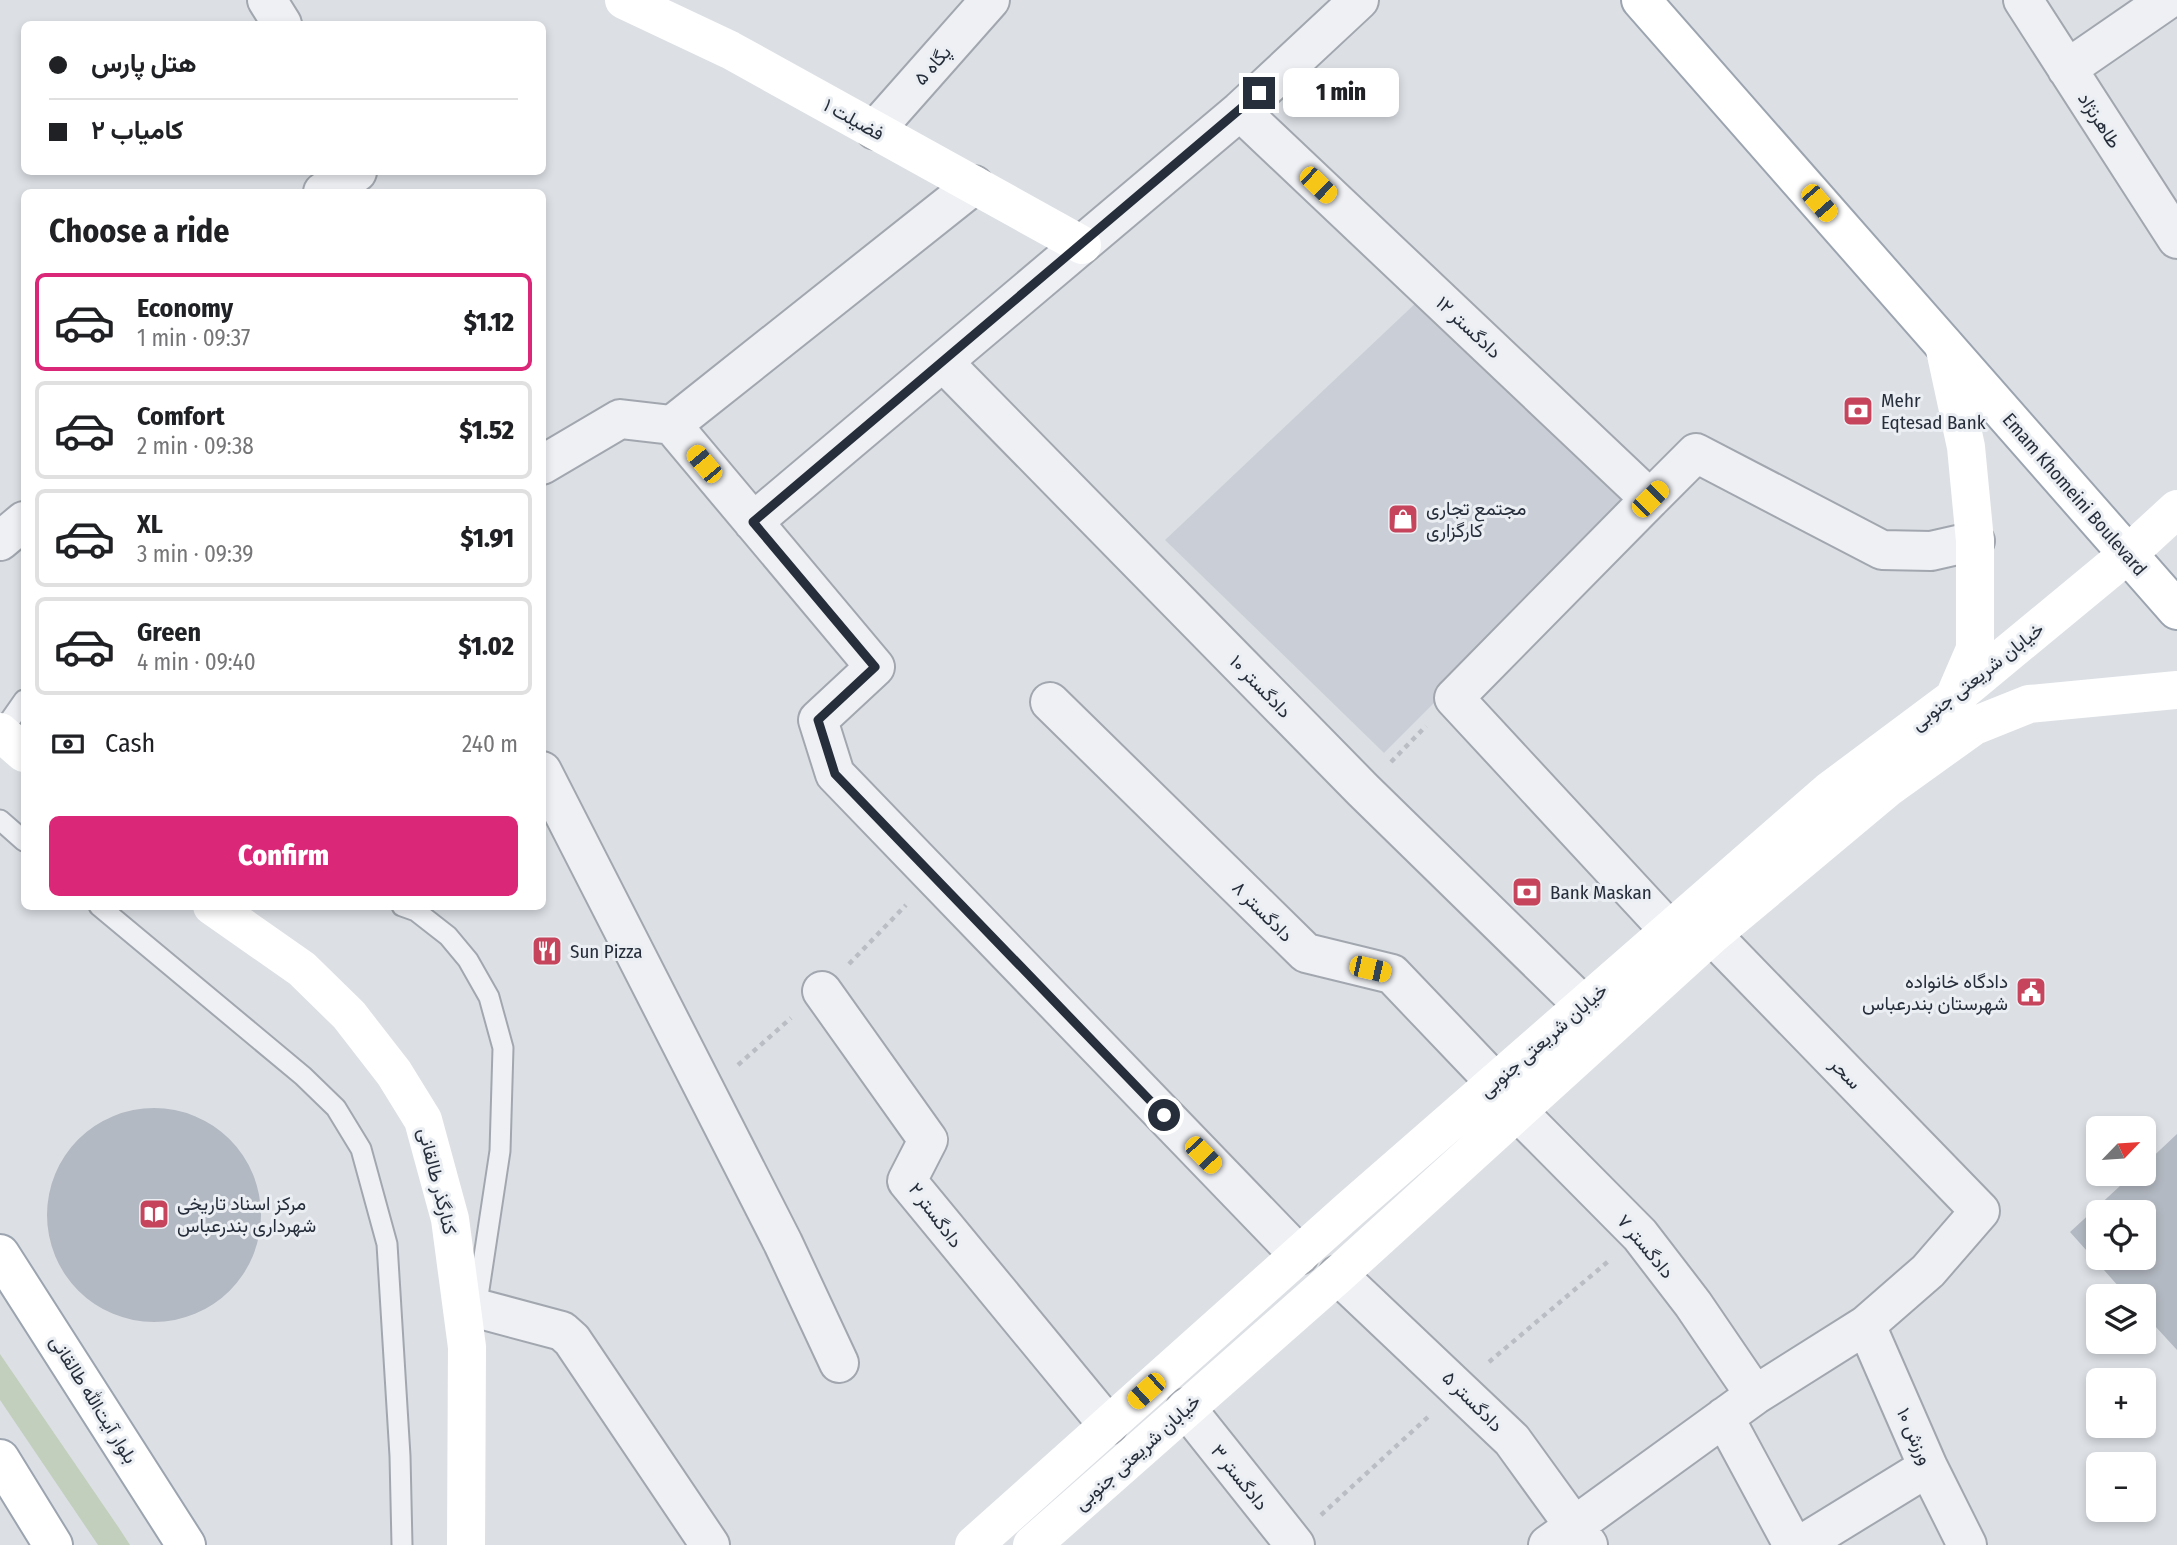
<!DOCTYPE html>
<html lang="en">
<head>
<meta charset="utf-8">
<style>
  :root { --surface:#fff; --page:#f2f2f2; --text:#202124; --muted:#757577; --line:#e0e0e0; --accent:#db2777 }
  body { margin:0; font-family:"Fira Sans Condensed",Vazirmatn,sans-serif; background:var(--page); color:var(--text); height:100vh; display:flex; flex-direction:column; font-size:26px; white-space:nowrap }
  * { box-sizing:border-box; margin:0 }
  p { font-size:23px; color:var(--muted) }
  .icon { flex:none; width:38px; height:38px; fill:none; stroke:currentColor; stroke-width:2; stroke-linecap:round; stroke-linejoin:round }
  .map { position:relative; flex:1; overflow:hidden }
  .side { position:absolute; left:21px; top:189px; width:525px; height:721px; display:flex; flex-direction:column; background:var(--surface); border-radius:10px; box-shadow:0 4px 10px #0003 }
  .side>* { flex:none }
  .banner { position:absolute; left:21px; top:21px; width:525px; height:154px; border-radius:10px; box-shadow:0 4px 10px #0003; display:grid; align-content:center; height:154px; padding:0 28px; background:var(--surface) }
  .needle { width:46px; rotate:65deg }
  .fabs { position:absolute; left:2086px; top:1116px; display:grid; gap:14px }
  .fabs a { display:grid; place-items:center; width:70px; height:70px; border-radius:10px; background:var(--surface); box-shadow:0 4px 10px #0003; font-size:35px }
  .end { position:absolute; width:32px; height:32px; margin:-16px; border:9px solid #262e3b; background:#fff; box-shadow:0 0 0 4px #fff }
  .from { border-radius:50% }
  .bubble { position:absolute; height:49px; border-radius:10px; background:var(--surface); box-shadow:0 4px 10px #0003; font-size:23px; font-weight:800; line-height:49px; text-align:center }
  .car { position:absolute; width:21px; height:42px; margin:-21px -10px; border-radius:9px; box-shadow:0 0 5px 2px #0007; background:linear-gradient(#f5c518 24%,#345 0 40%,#f5c518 0 76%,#345 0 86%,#f5c518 0) }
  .banner b { display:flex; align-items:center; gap:24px; height:66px; font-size:26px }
  .banner b+b { border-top:2px solid var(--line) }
  .banner i { width:18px; height:18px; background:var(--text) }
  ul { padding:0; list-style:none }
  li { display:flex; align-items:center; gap:21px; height:98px; margin:0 14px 10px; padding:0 14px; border:4px solid var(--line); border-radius:10px }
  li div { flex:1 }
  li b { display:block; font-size:26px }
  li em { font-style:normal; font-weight:800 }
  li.current { border-color:var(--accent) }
  li>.icon { width:63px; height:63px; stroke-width:1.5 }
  h2 { padding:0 28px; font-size:32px; line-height:84px }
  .pay { display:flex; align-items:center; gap:18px; height:77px; padding:0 28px; font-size:26px }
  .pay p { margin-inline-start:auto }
  .button { display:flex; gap:14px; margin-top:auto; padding:14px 28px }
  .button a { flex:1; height:80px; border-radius:10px; background:var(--accent); color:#fff; font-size:28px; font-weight:800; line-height:80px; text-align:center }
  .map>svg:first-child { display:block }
  .built { fill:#cacfd7 }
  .green { fill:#c2cfbd }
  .building { fill:#b3b9c2; fill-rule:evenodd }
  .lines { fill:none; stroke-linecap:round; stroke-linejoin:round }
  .lane-casing { stroke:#a2a7af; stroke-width:23 }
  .street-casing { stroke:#a2a7af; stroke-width:42 }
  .primary-casing { stroke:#9ca4b0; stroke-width:42 }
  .path { stroke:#babec4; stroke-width:4.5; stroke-dasharray:5 5; stroke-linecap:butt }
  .lane { stroke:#eef0f4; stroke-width:19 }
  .street { stroke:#eef0f4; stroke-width:38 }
  .secondary { stroke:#fff; stroke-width:38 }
  .primary { stroke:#fff; stroke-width:38 }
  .route { stroke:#262e3b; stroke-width:9 }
  .labels { text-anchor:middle; stroke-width:6; stroke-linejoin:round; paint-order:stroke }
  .street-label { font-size:19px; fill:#262e3b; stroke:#ebeff3 }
  .poi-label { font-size:19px; fill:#262e3b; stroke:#ebeff3; text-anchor:start }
</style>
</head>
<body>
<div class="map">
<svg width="2177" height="1545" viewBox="0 0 2177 1545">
  <rect width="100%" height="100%" fill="#dce0e5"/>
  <path class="built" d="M1420 299 1639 498 1384 753 1165 540Z"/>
  <path class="green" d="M0 1354 119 1528 130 1545H98L0 1400Z"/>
  <path class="building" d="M47 1215a107 107 0 1 1 214 0a107 107 0 1 1-214 0Z
    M2177 1134V1350L2144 1314V1297H2128L2070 1232 2133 1174H2144V1165ZM2098 1213H2144V1258H2098Z"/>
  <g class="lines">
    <g class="lane-casing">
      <path id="lane" d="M1 733 24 700
        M0 820 24 841
        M99 906 303 1076 336 1108 361 1149 387 1244 400 1456 402 1545
        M402 906 416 911 448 936 468 960 489 997 503 1048 500 1151 475 1316"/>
    </g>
    <g class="street-casing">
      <path id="street" d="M267 0 282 24
        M2023 0 2177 239
        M2067 69 2167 0
        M1240 111 1650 499 1696 453 1882 550 1931 551 1975 541
        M875 130 990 0
        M323 192 357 172
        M943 362 1363 790 1583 1005
        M672 425 974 185
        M542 465 620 419 672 425 875 667 818 720 835 774 1299 1255
        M1650 499 1454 698 1669 930
        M753 522 1240 111 1359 0
        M0 541 24 521
        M1050 702 1306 953 1392 974 1495 1082
        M542 771 783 1243 839 1363
        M822 991 928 1140 907 1181 1108 1425
        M1518 1112 1640 1235 1693 1304 1755 1395
        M1338 1275 1512 1440 1588 1545
        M476 1308 562 1331 572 1340 710 1545
        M1866 1325 1928 1467 1967 1545
        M1186 1408 1295 1545
        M1724 1417 1793 1545
        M1548 1545 1755 1395 1866 1325 1928 1271 1980 1211 1712 935
        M1801 1545 1928 1467"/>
    </g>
    <g class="primary-casing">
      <path id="primary" d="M1641 0 2177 610
        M0 1254 186 1545
        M0 1459 53 1545"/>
    </g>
    <path class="path" d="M1391 762 1426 726
      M849 964 906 905
      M738 1065 791 1018
      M1489 1362 1611 1259
      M1321 1515 1428 1417"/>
    <use href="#lane" class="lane"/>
    <use href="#street" class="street"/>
    <path class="secondary" d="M624 0 730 50 1082 245
      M1944 345 1966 447 1975 541V649L1956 693
      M0 732 24 753
      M212 906 302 969 349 1015 394 1073 423 1120 450 1219 467 1347 466 1545
      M974 1545 1350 1209 1829 791 1955 697 2128 554 2177 509
      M1032 1545 1338 1275 1712 935 1889 787 1974 726 2029 704 2177 690"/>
    <use href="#primary" class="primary"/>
  </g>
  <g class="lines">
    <path class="route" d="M1164 1115 835 774 818 720 875 667 753 522 1259 93"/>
  </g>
  <defs>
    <g id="bank-square" transform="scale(1.575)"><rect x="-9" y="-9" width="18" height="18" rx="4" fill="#c6455c" stroke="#ebeff3"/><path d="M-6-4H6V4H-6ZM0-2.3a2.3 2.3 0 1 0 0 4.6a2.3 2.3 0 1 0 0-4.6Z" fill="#fff"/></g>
    <g id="shop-square" transform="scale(1.575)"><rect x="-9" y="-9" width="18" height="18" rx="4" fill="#c6455c" stroke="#ebeff3"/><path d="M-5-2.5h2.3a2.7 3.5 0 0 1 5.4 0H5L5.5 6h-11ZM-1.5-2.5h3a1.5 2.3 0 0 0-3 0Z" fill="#fff"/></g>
    <g id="restaurant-square" transform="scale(1.575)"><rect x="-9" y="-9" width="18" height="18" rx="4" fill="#c6455c" stroke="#ebeff3"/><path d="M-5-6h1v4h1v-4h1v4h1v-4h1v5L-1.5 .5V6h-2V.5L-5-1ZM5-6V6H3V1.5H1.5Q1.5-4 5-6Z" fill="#fff"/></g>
    <g id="civic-square" transform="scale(1.575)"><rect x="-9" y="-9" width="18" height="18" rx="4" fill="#c6455c" stroke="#ebeff3"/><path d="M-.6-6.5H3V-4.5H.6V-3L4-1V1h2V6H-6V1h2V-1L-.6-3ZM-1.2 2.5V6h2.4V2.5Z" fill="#fff"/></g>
    <g id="library-square" transform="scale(1.575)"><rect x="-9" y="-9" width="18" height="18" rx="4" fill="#c6455c" stroke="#ebeff3"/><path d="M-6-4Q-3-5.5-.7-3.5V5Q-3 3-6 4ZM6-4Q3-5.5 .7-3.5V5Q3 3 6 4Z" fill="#fff"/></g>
  </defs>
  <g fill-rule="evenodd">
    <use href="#bank-square" x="1858" y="411"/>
    <use href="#shop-square" x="1403" y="519"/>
    <use href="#bank-square" x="1527" y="892"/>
    <use href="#restaurant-square" x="547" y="951"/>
    <use href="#civic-square" x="2031" y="992"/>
    <use href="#library-square" x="154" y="1214"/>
  </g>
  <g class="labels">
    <g class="street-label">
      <text transform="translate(932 65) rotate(-49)" y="7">پگاه ۵</text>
      <text transform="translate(854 119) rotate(29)" y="7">فضیلت ۱</text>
      <text transform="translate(2100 120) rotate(57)" y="7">طاهرنژاد</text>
      <text transform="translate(1469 327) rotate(43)" y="7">دادگستر ۱۲</text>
      <text transform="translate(2075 494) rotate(49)" y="7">Emam Khomeini Boulevard</text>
      <text transform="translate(1977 676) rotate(-38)" y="7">خیابان شریعتی جنوبی</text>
      <text transform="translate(1261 686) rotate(46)" y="7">دادگستر ۱۰</text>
      <text transform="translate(1263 911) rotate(45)" y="7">دادگستر ۸</text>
      <text transform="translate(1543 1040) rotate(-41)" y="7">خیابان شریعتی جنوبی</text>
      <text transform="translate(1846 1073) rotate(46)" y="7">سحر</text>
      <text transform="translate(438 1181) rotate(76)" y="7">کنارگذر طالقانی</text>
      <text transform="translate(936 1215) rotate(53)" y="7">دادگستر ۲</text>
      <text transform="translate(1646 1246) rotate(50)" y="7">دادگستر ۷</text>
      <text transform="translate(94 1399) rotate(58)" y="7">بلوار آیت‌الله طالقانی</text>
      <text transform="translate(1473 1401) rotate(45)" y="7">دادگستر ۵</text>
      <text transform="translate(1915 1436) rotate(66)" y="7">ورزش ۱۰</text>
      <text transform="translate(1137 1452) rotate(-42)" y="7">خیابان شریعتی جنوبی</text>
      <text transform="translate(1240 1477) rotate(51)" y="7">دادگستر ۳</text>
    </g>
    <g class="poi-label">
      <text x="1881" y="407">Mehr<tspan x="1881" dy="22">Eqtesad Bank</tspan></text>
      <text x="1426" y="515">مجتمع تجاری<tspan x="1426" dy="22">کارگزاری</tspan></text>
      <text x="1550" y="899">Bank Maskan</text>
      <text x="570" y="958">Sun Pizza</text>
      <text x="2008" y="988" text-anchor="end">دادگاه خانواده<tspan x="2008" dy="22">شهرستان بندرعباس</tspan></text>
      <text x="177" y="1210">مرکز اسناد تاریخی<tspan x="177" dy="22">شهرداری بندرعباس</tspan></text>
    </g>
  </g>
</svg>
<div class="fabs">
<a><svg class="needle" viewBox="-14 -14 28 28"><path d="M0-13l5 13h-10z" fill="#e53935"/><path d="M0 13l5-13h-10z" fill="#757577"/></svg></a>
<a><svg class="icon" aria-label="locate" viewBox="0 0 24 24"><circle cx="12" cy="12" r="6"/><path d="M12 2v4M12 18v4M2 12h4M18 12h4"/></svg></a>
<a><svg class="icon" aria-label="layers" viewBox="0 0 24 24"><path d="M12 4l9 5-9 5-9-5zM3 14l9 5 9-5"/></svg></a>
<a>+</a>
<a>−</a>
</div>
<i class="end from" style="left:1164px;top:1115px"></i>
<i class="end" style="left:1259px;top:93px"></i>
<div class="bubble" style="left:1283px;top:68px;width:116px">1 min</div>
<i class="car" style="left:1318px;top:185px;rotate:134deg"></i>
<i class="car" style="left:1819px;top:203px;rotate:139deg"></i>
<i class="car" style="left:704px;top:464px;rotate:320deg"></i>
<i class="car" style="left:1650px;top:499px;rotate:45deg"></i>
<i class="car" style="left:1370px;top:969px;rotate:103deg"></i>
<i class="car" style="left:1203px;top:1155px;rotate:136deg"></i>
<i class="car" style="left:1146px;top:1391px;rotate:228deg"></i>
<div class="banner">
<b><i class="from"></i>هتل پارس</b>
<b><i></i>کامیاب ۲</b>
</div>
<section class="side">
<h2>Choose a ride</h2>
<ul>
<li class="current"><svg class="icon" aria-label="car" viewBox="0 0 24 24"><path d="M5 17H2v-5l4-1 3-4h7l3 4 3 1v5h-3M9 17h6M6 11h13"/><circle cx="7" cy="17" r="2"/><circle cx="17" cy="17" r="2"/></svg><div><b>Economy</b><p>1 min · 09:37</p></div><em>$1.12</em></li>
<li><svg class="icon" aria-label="car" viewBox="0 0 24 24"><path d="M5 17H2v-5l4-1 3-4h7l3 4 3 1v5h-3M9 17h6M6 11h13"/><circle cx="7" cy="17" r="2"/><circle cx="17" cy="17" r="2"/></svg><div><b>Comfort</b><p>2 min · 09:38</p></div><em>$1.52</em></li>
<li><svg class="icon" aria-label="car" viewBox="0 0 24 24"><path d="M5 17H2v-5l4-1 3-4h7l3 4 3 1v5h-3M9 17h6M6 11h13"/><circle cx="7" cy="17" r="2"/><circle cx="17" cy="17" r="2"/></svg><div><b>XL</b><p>3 min · 09:39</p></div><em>$1.91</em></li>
<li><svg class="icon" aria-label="car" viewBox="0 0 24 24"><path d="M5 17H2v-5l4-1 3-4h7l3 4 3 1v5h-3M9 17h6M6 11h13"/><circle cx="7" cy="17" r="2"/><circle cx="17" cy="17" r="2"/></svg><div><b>Green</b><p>4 min · 09:40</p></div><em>$1.02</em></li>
</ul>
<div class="pay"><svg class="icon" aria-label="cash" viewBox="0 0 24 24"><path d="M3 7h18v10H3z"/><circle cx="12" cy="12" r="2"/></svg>Cash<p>240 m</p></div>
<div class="button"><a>Confirm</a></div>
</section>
</div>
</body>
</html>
